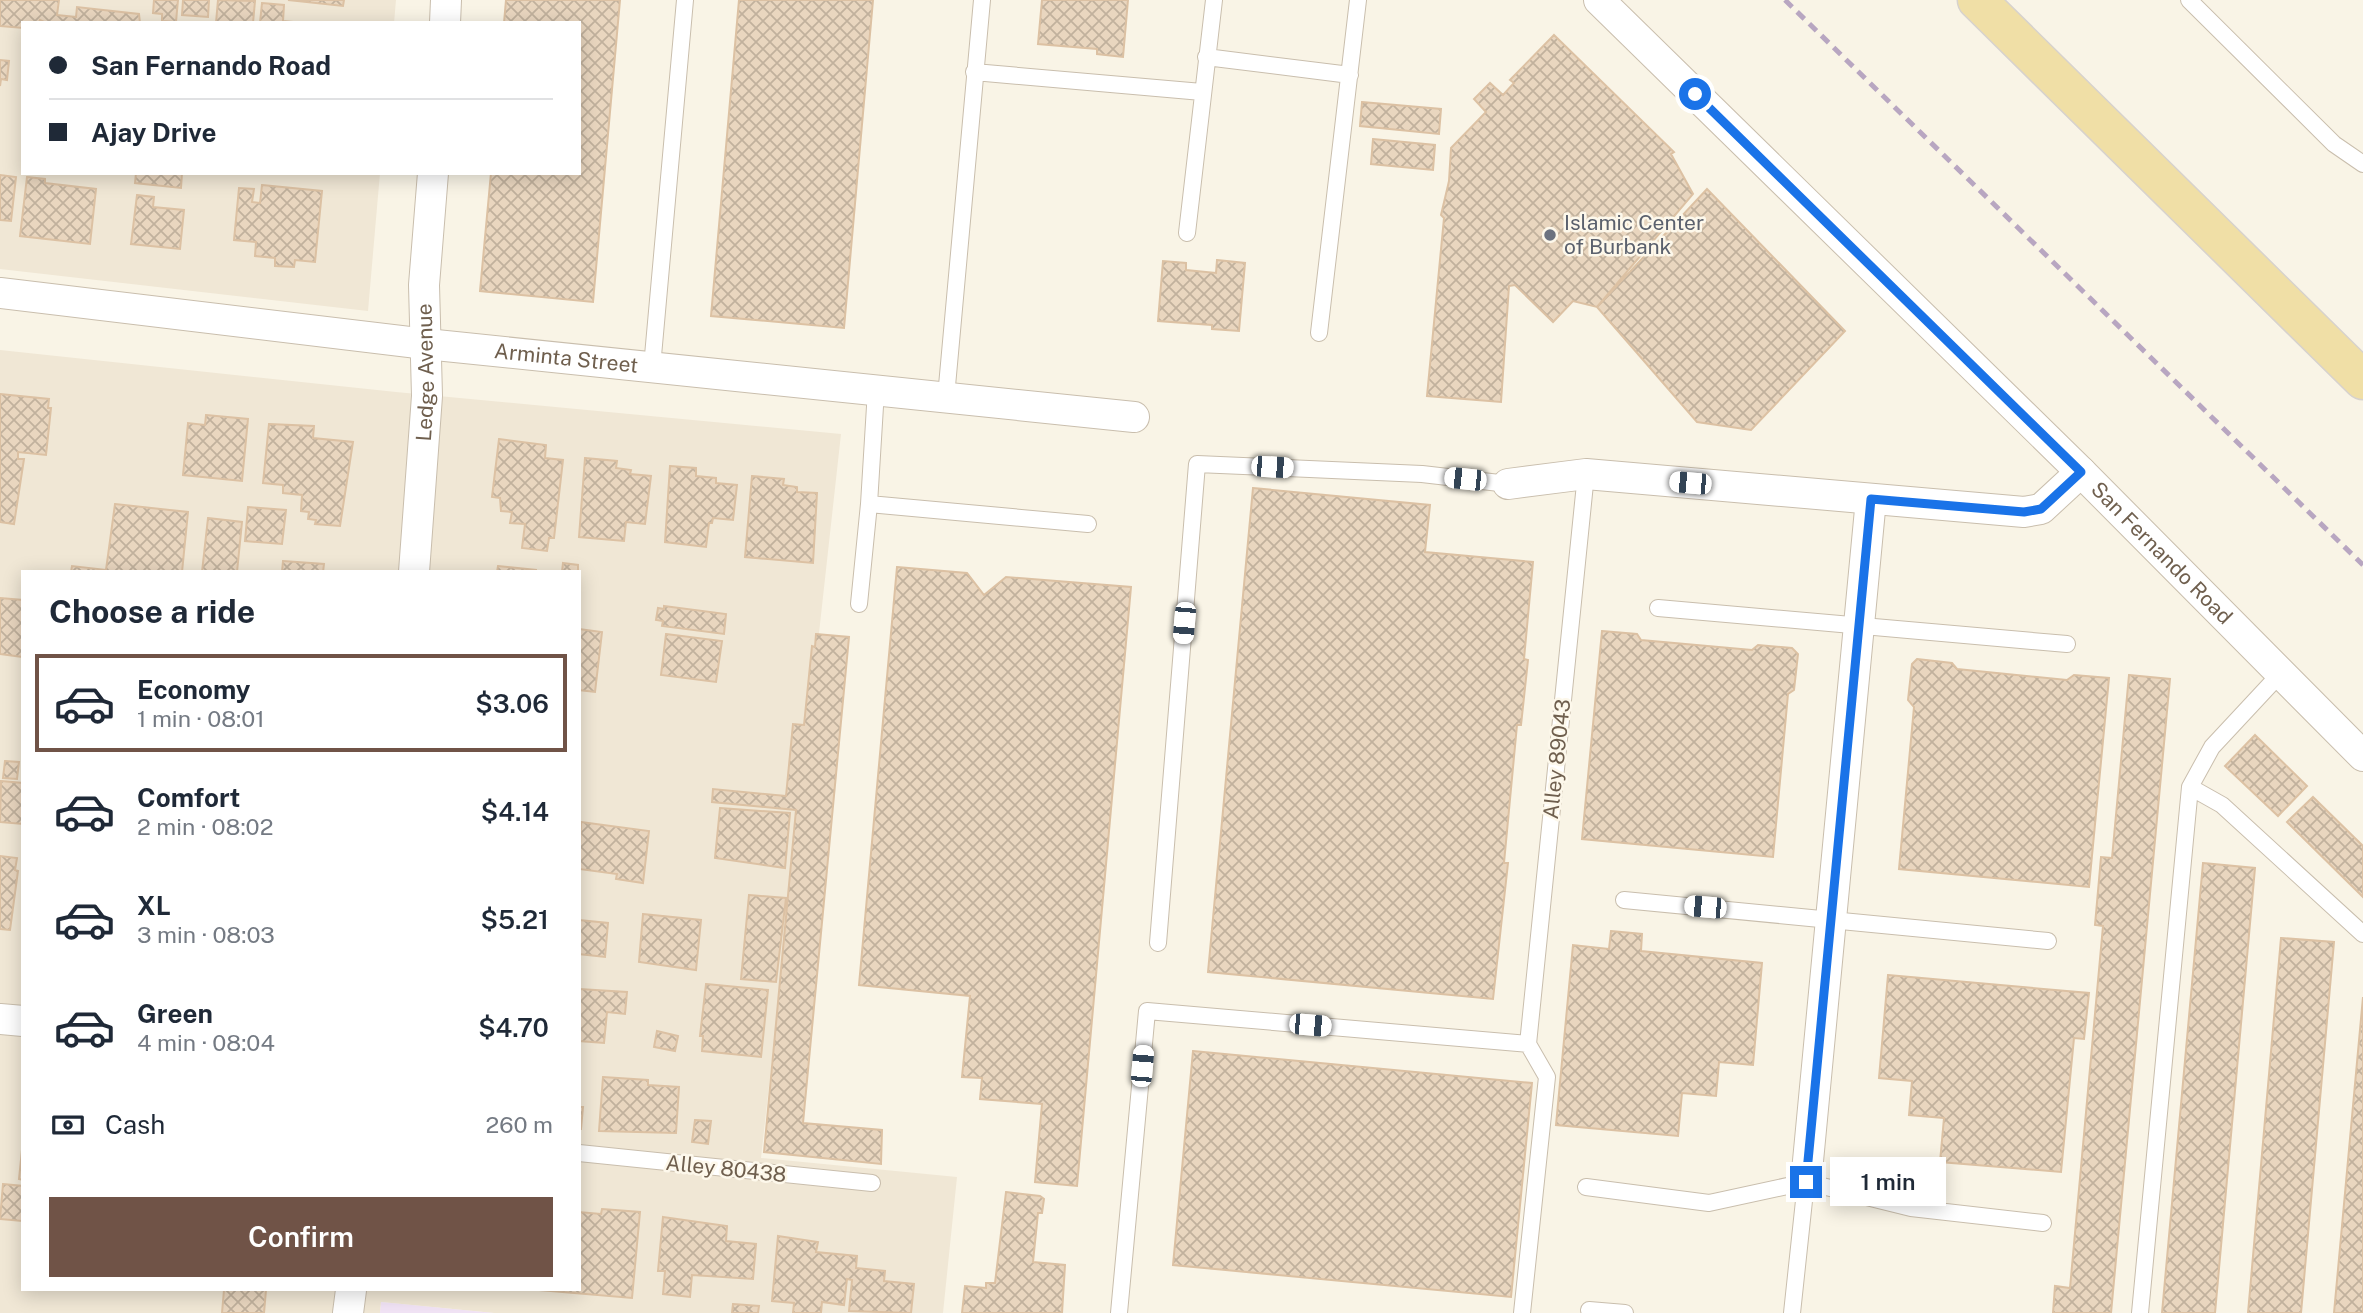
<!DOCTYPE html>
<html lang="en">
<head>
<meta charset="utf-8">
<style>
  :root { --surface:#fff; --page:#f2f2f3; --text:#1f2937; --muted:#747a83; --line:#e0e1e3; --accent:#705347 }
  body { margin:0; font-family:"Public Sans",sans-serif; background:var(--page); color:var(--text); height:100vh; display:flex; flex-direction:column; font-size:26px; white-space:nowrap }
  * { box-sizing:border-box; margin:0 }
  p { font-size:23px; color:var(--muted) }
  .icon { flex:none; width:38px; height:38px; fill:none; stroke:currentColor; stroke-width:2; stroke-linecap:round; stroke-linejoin:round }
  .map { position:relative; flex:1; overflow:hidden }
  .details { position:absolute; left:21px; top:570px; width:560px; height:721px; display:flex; flex-direction:column; background:var(--surface); border-radius:0px; box-shadow:0 4px 18px #0003 }
  .details>* { flex:none }
  .hud { position:absolute; left:21px; top:21px; width:560px; height:154px; border-radius:0px; box-shadow:0 4px 18px #0003; display:grid; align-content:center; height:154px; padding:0 28px; background:var(--surface) }
  .end { position:absolute; width:32px; height:32px; margin:-16px; border:9px solid #1a73e8; background:#fff; box-shadow:0 0 0 4px #fff }
  .from { border-radius:50% }
  .bubble { position:absolute; height:49px; border-radius:0px; background:var(--surface); box-shadow:0 4px 18px #0003; font-size:23px; font-weight:600; line-height:49px; text-align:center }
  .car { position:absolute; width:21px; height:42px; margin:-21px -10px; border-radius:9px; box-shadow:0 0 5px 2px #0007; background:linear-gradient(#fff 24%,#345 0 40%,#fff 0 76%,#345 0 86%,#fff 0) }
  .hud b { display:flex; align-items:center; gap:24px; height:66px; font-size:26px }
  .hud b+b { border-top:2px solid var(--line) }
  .hud i { width:18px; height:18px; background:var(--text) }
  ul { padding:0; list-style:none }
  li { display:flex; align-items:center; gap:21px; height:98px; margin:0 14px 10px; padding:0 14px; border:4px solid transparent; border-radius:0px }
  li div { flex:1 }
  li b { display:block; font-size:26px }
  li em { font-style:normal; font-weight:600 }
  li.on { border-color:var(--accent) }
  li>.icon { width:63px; height:63px; stroke-width:1.5 }
  h2 { padding:0 28px; font-size:32px; line-height:84px }
  .pay { display:flex; align-items:center; gap:18px; height:77px; padding:0 28px; font-size:26px }
  .pay p { margin-inline-start:auto }
  .action { display:flex; gap:14px; margin-top:auto; padding:14px 28px }
  .action a { flex:1; height:80px; border-radius:0px; background:var(--accent); color:#fff; font-size:28px; font-weight:600; line-height:80px; text-align:center }
  .map>svg:first-child { display:block }
  .residential { fill:#f0e7d5; fill-rule:evenodd }
  .education { fill:#f1e3f5 }
  .building { fill:url(#building-cross-hatch); stroke:#dcc1a3; stroke-width:2 }
  .lines { fill:none; stroke-linecap:round; stroke-linejoin:round }
  .lane-casing { stroke:#c9bead; stroke-width:18 }
  .street-casing { stroke:#c9bead; stroke-width:32 }
  .primary-casing { stroke:#d7d2cd; stroke-width:41 }
  .lane { stroke:#fff; stroke-width:16 }
  .street { stroke:#fff; stroke-width:30 }
  .primary { stroke:#f0dfa6; stroke-width:38 }
  .rail { stroke:#b8a6c1; stroke-width:5; stroke-dasharray:10 7; stroke-linecap:butt }
  .route { stroke:#1a73e8; stroke-width:9 }
  .worship-dot { fill:#6b7280; stroke:#fdf8eb; stroke-width:2.5 }
  .labels { text-anchor:middle; stroke-width:5; stroke-linejoin:round; paint-order:stroke }
  .worship-label { font-size:21px; fill:#5b616d; stroke:#fdf8eb; text-anchor:start }
  .street-label { font-size:21px; fill:#6f5f4e; stroke:#fdf8eb }
</style>
</head>
<body>
<div class="map">
<svg width="2363" height="1313" viewBox="0 0 2363 1313">
  <defs>
    <pattern id="building-cross-hatch" width="8" height="8" patternUnits="userSpaceOnUse" patternTransform="scale(1.75)"><rect width="8" height="8" fill="#e9d6bf"/><path d="M0 0l8 8M0 8l8-8" fill="none" stroke="#c1b19d"/></pattern>
  </defs>
  <rect width="100%" height="100%" fill="#f9f4e6"/>
  <path class="residential" d="M0 0H396L394 23H23V173H380L368 311 0 269Z
    M0 350 396 392 841 434 761 1158 957 1177 943 1313H494L381 1302 380 1313H0ZM23 572H579V1290H23Z"/>
  <path class="education" d="M381 1302 494 1313H380Z"/>
  <path class="building" d="M0 0H59L57 15 76 17 77 7 139 14 140 23H46L40 20 39 23H23V28L0 26Z
    M154 0H178L176 22 162 21V14L153 13Z
    M183 0H209L208 17 182 15Z
    M218 0 255 1 253 23H216Z
    M288 0H344L343 6Z
    M506 0H620L593 302 480 291 491 173H579V23H504Z
    M739 0H873L844 328 711 316Z
    M1042 0H1128L1123 57 1097 54V49L1038 44Z
    M262 3 284 5 283 21 303 23H260Z
    M1554 35 1674 152 1671 154 1693 194 1597 307 1573 301 1553 322 1515 285 1509 286 1501 402 1427 396 1444 218 1441 215 1449 181 1451 148 1486 112 1474 99 1490 83 1503 95 1514 83 1510 80Z
    M0 60 9 61 7 80 1 79 0 86Z
    M1362 102 1441 109 1439 134 1360 126Z
    M1373 139 1435 145 1433 170 1371 164Z
    M136 173H182L181 188 135 183Z
    M0 175 16 177 11 221 0 220Z
    M27 177 45 179V183L96 189 90 244 20 236Z
    M262 185 322 191 315 262 295 260 294 267 275 266V258L255 256 256 242 234 240 239 188 254 189 252 202 260 203Z
    M1707 189 1845 331 1751 430 1697 422 1597 307Z
    M137 195 154 197 153 207 184 210 180 249 131 244Z
    M1217 260 1245 263 1239 331 1212 329V325L1158 321 1163 261 1186 263V270L1216 273Z
    M0 394 49 399 48 408H51L46 455 18 452V459H24L14 524 0 522Z
    M206 415 248 419 242 481 183 475 188 423 205 425Z
    M269 424 314 426 313 438 353 442 340 526 315 524 316 520 308 519 309 512 301 511 302 495 283 493V485L263 483Z
    M499 439 546 445 545 458 563 460 554 538H549L547 551 522 548 525 524 510 523 512 512 501 511 500 498 492 497Z
    M585 458 617 461 616 468 631 470 630 474 651 476 645 524 626 522 624 541 579 537Z
    M670 466 696 468V476L716 478V483L737 485 733 520 713 518 712 523H709L706 547 665 542Z
    M752 476 784 479 783 485 797 487V492L817 493 813 563 745 557Z
    M1253 488 1430 505 1425 552 1533 562 1524 659 1528 660 1521 725H1517L1504 863H1508L1493 999 1208 972Z
    M115 504 188 512 182 572H71L72 566 106 570Z
    M248 507 286 510 282 544 245 541Z
    M208 518 242 522 237 572H202Z
    M283 561 324 564 323 572H282Z
    M563 563 578 565V572H562Z
    M498 566 536 570V572H497Z
    M897 567 967 573 984 595 1006 577 1131 587 1077 1186 1035 1182 1042 1104 980 1099 982 1078 962 1077 970 996 859 985Z
    M0 598 23 600V657L0 654Z
    M664 606 726 614 724 634 662 626 663 621 656 620 658 608 664 609Z
    M579 629 602 632 595 692 579 690Z
    M1602 631 1637 634 1641 640 1752 650 1758 645 1792 648 1798 654 1794 690 1788 694 1773 857 1582 839Z
    M666 634 722 641 716 682 661 675Z
    M816 634 849 637 803 1123 882 1130 881 1164 764 1152 796 810 712 802 713 789 786 796 793 724 804 725 812 646 815 647Z
    M1917 659 1952 663 1957 669 2067 680 2074 675 2109 678 2089 887 1899 869 1914 707 1908 700 1912 664Z
    M2129 675 2170 679 2111 1313H2053L2055 1286 2070 1288 2103 926 2095 925 2101 857 2112 858Z
    M2255 735 2307 786 2278 816 2225 766Z
    M5 761 19 762 17 779 3 778Z
    M1 781 23 783V824L0 822Z
    M2313 797 2363 846V897L2287 822Z
    M720 808 790 813 785 868 715 858Z
    M581 822 649 831 643 883 616 879 617 874 579 869Z
    M0 856 17 858 15 870 18 871 10 930 0 929Z
    M2203 863 2255 868 2215 1313H2162Z
    M749 895 786 898 776 982 741 979Z
    M643 914 701 920 696 970 639 962Z
    M579 920 608 923 605 957 579 954Z
    M1611 931 1642 934 1641 951 1762 963 1753 1065 1719 1062 1716 1096 1682 1093 1678 1136 1556 1125 1573 945 1609 949Z
    M2281 938 2334 942 2301 1313H2248Z
    M1888 975 2089 993 2084 1039 2074 1038 2061 1172 1940 1162 1944 1118 1909 1115 1912 1081 1879 1078Z
    M706 984 768 990 761 1057 702 1051 703 1036H700Z
    M579 989 627 992 625 1014 607 1012 604 1043 579 1041Z
    M2363 997V1313H2334Z
    M657 1031 678 1036 675 1051 654 1047Z
    M1193 1051 1532 1083 1511 1297 1173 1265Z
    M603 1077 648 1080V1085L679 1087 676 1133 599 1131Z
    M579 1107H583L581 1129H579Z
    M695 1120 711 1121 708 1144 692 1142Z
    M23 1140V1180L19 1179Z
    M3 1184 23 1186 22 1221 0 1219Z
    M1006 1192 1040 1196 1044 1199 1042 1213H1038L1033 1262 1065 1265 1062 1313H962L965 1286 986 1288V1283H995Z
    M602 1209 640 1212 632 1298 539 1290H579V1212L601 1214Z
    M663 1217 727 1226 726 1241 756 1244 753 1279 692 1275 690 1297 663 1294 665 1271H658Z
    M778 1236 818 1242 816 1252 857 1256 856 1268 885 1271 884 1281 914 1284 911 1313 849 1311 852 1280 847 1279 844 1305 822 1302 821 1313H793L794 1303 772 1301Z
    M224 1290H266L264 1313H222Z
    M733 1304 759 1306 758 1313H732Z"/>
  <g class="lines">
    <g class="lane-casing">
      <path id="lane" d="M2189 0 2334 144 2363 164
        M1206 57 1350 75
        M974 72 1202 92
        M1187 233 1214 0
        M1319 333 1358 0
        M652 367 685 0
        M876 390 869 504 1088 524
        M946 397 982 0
        M859 604 869 504
        M1658 608 2067 644
        M2190 787 2222 805 2363 934
        M1624 900 2048 941
        M1158 943 1197 464 1422 474 1508 484
        M1528 1044 1586 474
        M579 1153 872 1183
        M1586 1187 1709 1203 1806 1182 1911 1208 2043 1223
        M1589 1310 1625 1313
        M1119 1313 1147 1011 1528 1044
        M1522 1313 1547 1077 1528 1044
        M1792 1313 1806 1182
        M2140 1313 2190 787 2212 747 2280 674"/>
    </g>
    <g class="street-casing">
      <g id="street">
        <path id="s1" d="M1599 0 2081 472 2363 756"/>
        <path d="M445 23 446 0"/>
        <path id="s2" d="M0 293 426 344 1134 417"/>
        <path d="M1508 484 1586 474 2024 512 2041 509 2081 472"/>
        <path id="s3" d="M414 572 427 396 424 285 433 173"/>
        <path d="M0 1019 23 1021"/>
        <path d="M1806 1182 1871 499"/>
        <path d="M348 1313 351 1290"/>
      </g>
    </g>
    <g class="primary-casing">
      <path id="primary" d="M1977 0 2363 380"/>
    </g>
    <use href="#lane" class="lane"/>
    <use href="#street" class="street"/>
    <use href="#primary" class="primary"/>
    <path class="rail" d="M1785 0 2363 565"/>
  </g>
  <g class="lines">
    <path class="route" d="M1695 94 2081 472 2041 509 2024 512 1871 499 1806 1182"/>
  </g>
  <circle class="worship-dot" cx="1550" cy="235" r="7"/>
  <g class="labels">
    <g class="worship-label">
      <text x="1564" y="230">Islamic Center<tspan x="1564" dy="24">of Burbank</tspan></text>
    </g>
    <g class="street-label">
      <text dy="7" stroke="none"><textPath href="#s2" startOffset="570">Arminta Street</textPath></text>
      <text dy="7" stroke="none"><textPath href="#s3" startOffset="200">Ledge Avenue</textPath></text>
      <text dy="7" stroke="none"><textPath href="#s1" startOffset="789">San Fernando Road</textPath></text>
      <text transform="translate(1557 759) rotate(-84)" y="7">Alley 89043</text>
      <text transform="translate(726 1169) rotate(6)" y="7">Alley 80438</text>
    </g>
  </g>
</svg>
<i class="end from" style="left:1695px;top:94px"></i>
<i class="end" style="left:1806px;top:1182px"></i>
<div class="bubble" style="left:1830px;top:1157px;width:116px">1 min</div>
<i class="car" style="left:1272px;top:467px;rotate:93deg"></i>
<i class="car" style="left:1465px;top:479px;rotate:276deg"></i>
<i class="car" style="left:1690px;top:483px;rotate:275deg"></i>
<i class="car" style="left:1184px;top:623px;rotate:185deg"></i>
<i class="car" style="left:1705px;top:907px;rotate:275deg"></i>
<i class="car" style="left:1310px;top:1025px;rotate:95deg"></i>
<i class="car" style="left:1142px;top:1066px;rotate:5deg"></i>
<div class="hud">
<b><i class="from"></i>San Fernando Road</b>
<b><i></i>Ajay Drive</b>
</div>
<section class="details">
<h2>Choose a ride</h2>
<ul>
<li class="on"><svg class="icon" aria-label="car" viewBox="0 0 24 24"><path d="M5 17H2v-5l4-1 3-4h7l3 4 3 1v5h-3M9 17h6M6 11h13"/><circle cx="7" cy="17" r="2"/><circle cx="17" cy="17" r="2"/></svg><div><b>Economy</b><p>1 min · 08:01</p></div><em>$3.06</em></li>
<li><svg class="icon" aria-label="car" viewBox="0 0 24 24"><path d="M5 17H2v-5l4-1 3-4h7l3 4 3 1v5h-3M9 17h6M6 11h13"/><circle cx="7" cy="17" r="2"/><circle cx="17" cy="17" r="2"/></svg><div><b>Comfort</b><p>2 min · 08:02</p></div><em>$4.14</em></li>
<li><svg class="icon" aria-label="car" viewBox="0 0 24 24"><path d="M5 17H2v-5l4-1 3-4h7l3 4 3 1v5h-3M9 17h6M6 11h13"/><circle cx="7" cy="17" r="2"/><circle cx="17" cy="17" r="2"/></svg><div><b>XL</b><p>3 min · 08:03</p></div><em>$5.21</em></li>
<li><svg class="icon" aria-label="car" viewBox="0 0 24 24"><path d="M5 17H2v-5l4-1 3-4h7l3 4 3 1v5h-3M9 17h6M6 11h13"/><circle cx="7" cy="17" r="2"/><circle cx="17" cy="17" r="2"/></svg><div><b>Green</b><p>4 min · 08:04</p></div><em>$4.70</em></li>
</ul>
<div class="pay"><svg class="icon" aria-label="cash" viewBox="0 0 24 24"><path d="M3 7h18v10H3z"/><circle cx="12" cy="12" r="2"/></svg>Cash<p>260 m</p></div>
<div class="action"><a>Confirm</a></div>
</section>
</div>
</body>
</html>
